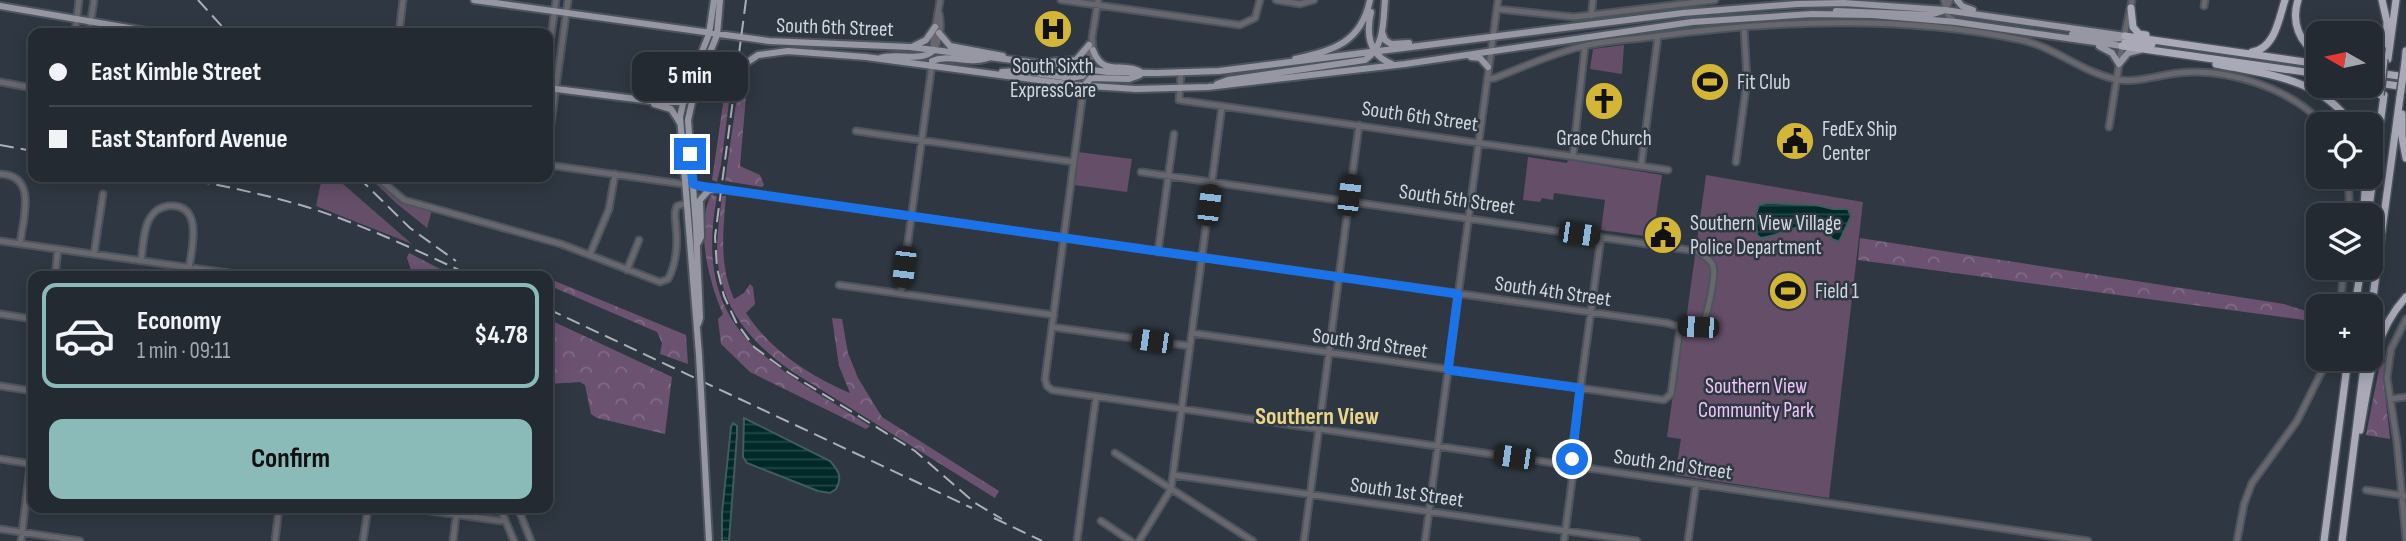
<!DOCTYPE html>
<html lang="en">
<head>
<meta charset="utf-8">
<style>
  :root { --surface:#232a32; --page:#2f363e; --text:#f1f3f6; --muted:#a3a7ac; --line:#40464d; --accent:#8bbbb9 }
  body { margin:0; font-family:"Sofia Sans Condensed",sans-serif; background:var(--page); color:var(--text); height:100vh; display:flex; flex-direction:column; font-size:26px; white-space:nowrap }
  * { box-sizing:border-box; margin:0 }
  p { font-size:23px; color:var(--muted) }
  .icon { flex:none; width:38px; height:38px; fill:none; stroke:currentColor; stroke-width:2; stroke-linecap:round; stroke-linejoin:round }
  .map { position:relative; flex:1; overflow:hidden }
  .panel { position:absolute; left:28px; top:271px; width:525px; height:242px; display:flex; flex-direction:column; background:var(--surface); border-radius:14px; box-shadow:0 4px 18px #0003,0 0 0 2px var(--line) }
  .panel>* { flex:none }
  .top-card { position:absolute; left:28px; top:28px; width:525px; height:154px; border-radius:14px; box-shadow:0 4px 18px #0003,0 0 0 2px var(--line); display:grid; align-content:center; height:154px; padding:0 21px; background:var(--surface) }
  .needle { width:46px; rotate:279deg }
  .tools { position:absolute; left:2306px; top:21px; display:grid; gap:14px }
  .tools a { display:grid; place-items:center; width:77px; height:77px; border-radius:14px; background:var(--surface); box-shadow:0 4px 18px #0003,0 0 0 2px var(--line); font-size:35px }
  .end { position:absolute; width:32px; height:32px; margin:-16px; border:9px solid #1a73e8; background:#fff; box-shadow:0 0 0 4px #fff }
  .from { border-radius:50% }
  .bubble { position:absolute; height:49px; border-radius:14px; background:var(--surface); box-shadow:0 4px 18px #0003,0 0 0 2px var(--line); font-size:23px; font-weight:700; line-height:49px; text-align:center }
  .car { position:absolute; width:21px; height:42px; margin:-21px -10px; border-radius:9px; box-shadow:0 0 5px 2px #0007; background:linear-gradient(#222 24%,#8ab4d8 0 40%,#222 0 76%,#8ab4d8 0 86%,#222 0) }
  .top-card b { display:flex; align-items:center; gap:24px; height:66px; font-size:26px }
  .top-card b+b { border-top:2px solid var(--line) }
  .top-card i { width:18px; height:18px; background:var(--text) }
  ul { padding:12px 0 0; list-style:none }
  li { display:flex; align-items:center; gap:21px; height:105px; margin:0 14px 10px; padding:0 7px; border:4px solid var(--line); border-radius:14px }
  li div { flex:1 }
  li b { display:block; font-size:26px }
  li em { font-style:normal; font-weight:700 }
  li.current { border-color:var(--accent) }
  li>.icon { width:63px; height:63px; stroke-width:1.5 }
  .action { display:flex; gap:14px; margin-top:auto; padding:14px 21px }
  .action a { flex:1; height:80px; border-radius:14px; background:var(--accent); color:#111; font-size:28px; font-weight:700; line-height:80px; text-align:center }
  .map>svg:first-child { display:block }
  .green { fill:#644e68 }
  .forest { fill:url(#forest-crowns) }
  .water { fill:url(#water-rules); stroke:#3f5d5f; stroke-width:2 }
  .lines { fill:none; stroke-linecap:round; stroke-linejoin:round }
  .minor-casing { stroke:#4c555e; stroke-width:9 }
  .major-casing { stroke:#4c555e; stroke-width:10 }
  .highway-casing { stroke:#4c555e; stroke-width:10 }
  .minor { stroke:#68676e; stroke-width:5 }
  .major { stroke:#9796a3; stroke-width:6 }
  .highway { stroke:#aaa9b8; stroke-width:7 }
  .rail { stroke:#aab0b8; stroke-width:2; stroke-dasharray:14 7; stroke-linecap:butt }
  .major-bridge-casing { stroke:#4c555e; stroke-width:10; stroke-linecap:butt }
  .highway-bridge-casing { stroke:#4c555e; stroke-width:10; stroke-linecap:butt }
  .major-bridge { stroke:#9796a3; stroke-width:6 }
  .highway-bridge { stroke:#aaa9b8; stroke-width:7 }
  .route { stroke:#1a73e8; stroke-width:9 }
  .labels { text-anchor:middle; stroke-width:5; stroke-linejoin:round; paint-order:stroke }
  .street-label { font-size:21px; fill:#d1d7de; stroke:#2f3842 }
  .poi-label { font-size:21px; fill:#d1d7de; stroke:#2f3842; text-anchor:start }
  .park-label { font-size:21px; fill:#f0c4fa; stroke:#2f3842 }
  .quarter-label { font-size:24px; font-weight:bold; fill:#ead688; stroke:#2f3842 }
</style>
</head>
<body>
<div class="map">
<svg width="2406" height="541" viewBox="0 0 2406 541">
  <defs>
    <pattern id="forest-crowns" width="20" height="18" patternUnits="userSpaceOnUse" patternTransform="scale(1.75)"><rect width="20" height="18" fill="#6c5271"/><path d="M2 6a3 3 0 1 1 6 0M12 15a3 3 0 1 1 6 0" fill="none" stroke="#806a85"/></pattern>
    <pattern id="water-rules" width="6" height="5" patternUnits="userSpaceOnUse" patternTransform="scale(1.75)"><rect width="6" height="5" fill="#002928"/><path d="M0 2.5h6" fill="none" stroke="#244747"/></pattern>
  </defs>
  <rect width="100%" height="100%" fill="#2f3842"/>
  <path class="green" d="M1624 45 1622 74 1590 69 1593 49Z
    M1078 152 1132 159 1127 192 1074 185Z
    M1528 157 1567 163 1568 160 1662 175 1653 237 1601 230 1605 200 1554 193 1553 200 1542 198 1540 202 1523 200Z
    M1706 175 1863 202 1829 498 1675 475 1681 439 1667 437 1682 330 1686 321Z
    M322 177H335L412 244 316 206Z
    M369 177H379C388 200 410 204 432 210L427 228 396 203Z"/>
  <path class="forest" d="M748 73 740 166 760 175 764 185 762 187 725 181 740 75Z
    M732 78 721 165 717 182 712 180 726 83Z
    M711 195 717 196C691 334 772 363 870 426L866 429 750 372 721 344 718 319 723 314C709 283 695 227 711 195Z
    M722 196H726C723 232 719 265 734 299L744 293 750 284 753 287 755 304 746 313C770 350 810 376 850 393L839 366 832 318 842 319 848 353 858 378 882 417 999 491 995 498 796 374C751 344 719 307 717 250 717 232 720 214 722 196Z
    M1860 238 2284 304 2319 315V322L1858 260Z
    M409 253 454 276H455H413L407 258Z
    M550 279 686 335 688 364 660 354 662 343 657 332 548 285Z
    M548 319 672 377 665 434 597 418 591 414 585 385 580 382 548 384Z
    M2382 363H2385L2384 384 2390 439 2366 435 2380 364Z"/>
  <path class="water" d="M1767 203 1816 205 1833 209H1848L1851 216 1839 242 1832 239 1827 229C1805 217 1783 236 1761 238L1757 235 1756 214 1759 205Z
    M744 418 830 461C838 470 843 477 836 489L830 493 818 491 747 463 743 457Z
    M733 423 737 426V435L729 541H722V513L731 427Z"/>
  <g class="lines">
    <g class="minor-casing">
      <path id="minor" d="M1061 0 1240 25 1255 18 1260 0
        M1098 0 1092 38 1093 50 1083 92 1045 379 1047 386 1052 390 2088 541
        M1276 0 1300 4 1314 0
        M1944 0 1948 16 1956 22
        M2204 6 2205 0
        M1497 9 1574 17 1715 0
        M1945 10 1950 0
        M1591 16 1593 0
        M75 33 79 0
        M89 33 94 0
        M399 33 403 0
        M934 50C940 39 942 25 939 13
        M934 51 933 42 940 0
        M548 58 556 0
        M1087 69 1089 44
        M1181 73 1179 100 1668 170
        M1487 79 1495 78C1523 67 1551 54 1580 47 1605 40 1632 40 1658 36 1778 20 1904 15 2022 40 2056 48 2082 72 2115 79 2135 84 2158 75 2178 73 2226 67 2290 88 2323 124
        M0 82 33 88
        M2109 127 2122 46 2132 0
        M856 131 1074 162
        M548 145 568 0
        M1573 156 1585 46
        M1736 162 1747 80 1744 27
        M548 165 1667 323 1680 327H1700C1707 321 1716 275 1713 266 1711 259 1702 254 1696 251L1141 172
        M1641 166 1658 36
        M0 174C38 175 23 219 20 244
        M381 177 383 182 404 200 561 244 660 282 668 279C676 265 678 244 676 228 676 219 673 213 677 206L687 203
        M2348 177 2350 215
        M0 241 250 276
        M1158 252 1174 134
        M94 254 103 194
        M590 254 609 209 615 174
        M141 261C143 248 143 229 150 218 154 211 161 207 168 206 204 203 192 248 189 268
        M627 270 639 240
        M55 276 58 249
        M839 285 1054 315
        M901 293 932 64
        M2340 306 2344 268
        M0 314 33 319
        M2406 319 2391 349 2387 378 2397 442 2406 539
        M1052 327 1190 346
        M1192 333 1664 400 1671 394 1680 327
        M0 386 33 391
        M2390 399 2406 397
        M1115 453 1253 541
        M0 459 32 464
        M1173 475 1637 541
        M2366 490 2406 496
        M410 508 501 521 505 519
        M500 508 514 541
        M518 508 531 541
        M1101 521 1131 541
        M0 529 80 541
        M21 541 33 442
        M275 541 279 508
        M363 541 368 508
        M453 541 457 508
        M1077 541 1096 397
        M1139 541 1171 489 1222 106
        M1304 541 1359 125
        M1425 541 1498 0
        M1564 541 1573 473 1571 458 1601 237
        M1688 541 1696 484
        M2237 541 2244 504 2252 483 2297 421 2328 359"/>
    </g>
    <g class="major-casing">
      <path id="major" d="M474 0 769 41 910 47 1108 72 1157 73 1219 71 1683 13 1797 4 1844 3 1945 10 2125 36
        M1957 0 1962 6 1973 10
        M0 6 158 33
        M1836 11 1930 15 1943 11
        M1371 12C1366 34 1369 55 1392 64
        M1382 32 1385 40 1391 44 1409 43
        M939 33 950 46 1003 56
        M2072 34 2112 39 2121 38
        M914 46 926 40 935 27
        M2099 46 2112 53 2119 64 2128 53 2140 50
        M1093 50C1103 78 1122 61 1141 72
        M1471 57 1480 58 1488 67
        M880 58C898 52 921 63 934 50
        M1295 59C1334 50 1361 43 1370 0
        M932 61C950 53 969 65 988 58
        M1046 62 1076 60 1089 45
        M1002 72 1020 71 1071 78 1082 76 1087 70
        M1217 84 1228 80 1365 60C1385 46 1383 22 1385 0
        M1084 86 1091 78 1129 79 1140 75
        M548 88 660 102H683L705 91 758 55 788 51 866 57 1075 85 1136 89 1208 87 1405 64 1692 22 1812 14 1873 15 1956 22 2122 46
        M654 104 671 109 680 123
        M698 243 701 237 700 200 708 191 718 188
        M698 324 700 318 696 227 688 120 695 89 717 35 720 0
        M699 355 680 117 685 94 709 34 714 0
        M702 409 709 541"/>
    </g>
    <g class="highway-casing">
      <path id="highway" d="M2298 0C2291 22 2299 43 2319 55
        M2382 0 2387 22 2386 44
        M2131 8 2133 27 2139 34 2146 35
        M2125 36 2319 64
        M2125 43 2152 44
        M2122 46 2319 74
        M2252 52C2275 49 2279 18 2285 0
        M2388 59 2396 0
        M2405 62 2406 51
        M2216 64C2265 74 2321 78 2351 124
        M2371 72 2406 77
        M2371 82 2406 87
        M2402 114V137L2406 158
        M2364 207 2366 177
        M2368 215 2384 95
        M2355 306 2361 268
        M2371 312 2400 97
        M2360 430C2369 383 2372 334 2406 297
        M2324 541 2348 359
        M2342 541 2365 359"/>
    </g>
    <use href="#minor" class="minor"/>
    <use href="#major" class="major"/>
    <use href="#highway" class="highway"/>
    <path class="rail" d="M198 0 228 33
      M746 0 715 237 717 268 724 296 736 322 754 347 789 373 915 451 975 503 1002 519
      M0 145 33 151
      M175 177C220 185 264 194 307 207 364 225 418 251 472 276
      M358 177 410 228 456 261
      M548 309 972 508
      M994 518 1042 541"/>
    <g class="major-bridge-casing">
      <path id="major-bridge" d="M699 355 702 409"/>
    </g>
    <g class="highway-bridge-casing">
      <path id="highway-bridge" d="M2380 95 2384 59
        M2400 97 2405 62"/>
    </g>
    <use href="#major-bridge" class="major-bridge"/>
    <use href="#highway-bridge" class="highway-bridge"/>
  </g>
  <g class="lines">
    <path class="route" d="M690 154 693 184 700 186 1458 294 1448 370 1580 388 1572 459"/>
  </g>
  <defs>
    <g id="hospital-disc" transform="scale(2.0125)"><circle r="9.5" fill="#d3b635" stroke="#2f3842"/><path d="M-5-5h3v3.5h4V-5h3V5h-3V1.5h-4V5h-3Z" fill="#111"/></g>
    <g id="stadium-disc" transform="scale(2.0125)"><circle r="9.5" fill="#d3b635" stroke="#2f3842"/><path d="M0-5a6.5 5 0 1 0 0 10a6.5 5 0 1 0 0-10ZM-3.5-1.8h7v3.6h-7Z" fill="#111"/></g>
    <g id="church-disc" transform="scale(2.0125)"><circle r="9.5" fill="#d3b635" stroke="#2f3842"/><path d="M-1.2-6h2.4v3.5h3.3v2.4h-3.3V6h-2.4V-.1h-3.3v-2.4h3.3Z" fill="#111"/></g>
    <g id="civic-disc" transform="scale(2.0125)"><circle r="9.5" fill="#d3b635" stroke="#2f3842"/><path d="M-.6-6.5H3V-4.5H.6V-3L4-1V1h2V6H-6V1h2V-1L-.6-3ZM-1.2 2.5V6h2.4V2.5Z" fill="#111"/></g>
  </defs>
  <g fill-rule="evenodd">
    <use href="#hospital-disc" x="1053" y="29"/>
    <use href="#stadium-disc" x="1710" y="82"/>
    <use href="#church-disc" x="1604" y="101"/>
    <use href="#civic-disc" x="1795" y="141"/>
    <use href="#civic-disc" x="1663" y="235"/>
    <use href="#stadium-disc" x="1788" y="291"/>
  </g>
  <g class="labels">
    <g class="street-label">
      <text transform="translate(835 27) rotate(2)" y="7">South 6th Street</text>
      <text transform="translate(1420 116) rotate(8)" y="7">South 6th Street</text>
      <text transform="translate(1457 199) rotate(8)" y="7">South 5th Street</text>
      <text transform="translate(1553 291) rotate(8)" y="7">South 4th Street</text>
      <text transform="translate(1370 343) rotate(8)" y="7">South 3rd Street</text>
      <text transform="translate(1673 464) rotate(8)" y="7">South 2nd Street</text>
      <text transform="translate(1407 492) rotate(8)" y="7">South 1st Street</text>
    </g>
    <g class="poi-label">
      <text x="1053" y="73" text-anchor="middle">South Sixth<tspan x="1053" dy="24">ExpressCare</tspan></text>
      <text x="1737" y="89">Fit Club</text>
      <text x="1822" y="136">FedEx Ship<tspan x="1822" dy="24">Center</tspan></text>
      <text x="1604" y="145" text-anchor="middle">Grace Church</text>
      <text x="1690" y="230">Southern View Village<tspan x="1690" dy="24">Police Department</tspan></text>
      <text x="1815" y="298">Field 1</text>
    </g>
    <g class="park-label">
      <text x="1756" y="393">Southern View<tspan x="1756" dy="24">Community Park</tspan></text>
    </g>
    <g class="quarter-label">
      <text x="1317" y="424">Southern View</text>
    </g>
  </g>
</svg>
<div class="tools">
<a><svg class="needle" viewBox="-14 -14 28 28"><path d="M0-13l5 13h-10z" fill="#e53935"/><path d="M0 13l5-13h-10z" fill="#a3a7ac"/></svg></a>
<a><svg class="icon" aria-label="locate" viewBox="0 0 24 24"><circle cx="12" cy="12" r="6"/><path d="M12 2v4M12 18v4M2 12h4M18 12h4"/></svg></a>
<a><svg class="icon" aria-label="layers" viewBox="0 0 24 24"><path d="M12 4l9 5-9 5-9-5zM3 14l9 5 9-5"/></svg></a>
<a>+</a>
</div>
<i class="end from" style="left:1572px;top:459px"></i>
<i class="end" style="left:690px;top:154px"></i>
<div class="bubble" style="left:632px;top:52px;width:116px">5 min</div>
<i class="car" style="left:1349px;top:195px;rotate:7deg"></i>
<i class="car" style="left:1209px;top:205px;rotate:7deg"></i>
<i class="car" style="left:1579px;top:234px;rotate:98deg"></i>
<i class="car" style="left:904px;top:267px;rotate:187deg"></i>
<i class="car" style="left:1698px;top:327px;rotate:273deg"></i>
<i class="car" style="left:1152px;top:341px;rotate:278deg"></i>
<i class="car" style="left:1514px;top:457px;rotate:278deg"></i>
<div class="top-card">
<b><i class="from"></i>East Kimble Street</b>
<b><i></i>East Stanford Avenue</b>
</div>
<section class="panel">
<ul>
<li class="current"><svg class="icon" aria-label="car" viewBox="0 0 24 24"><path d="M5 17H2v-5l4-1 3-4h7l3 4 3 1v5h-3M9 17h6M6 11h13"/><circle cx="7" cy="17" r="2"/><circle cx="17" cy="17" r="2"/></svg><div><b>Economy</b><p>1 min · 09:11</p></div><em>$4.78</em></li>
</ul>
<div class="action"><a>Confirm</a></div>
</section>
</div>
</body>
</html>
